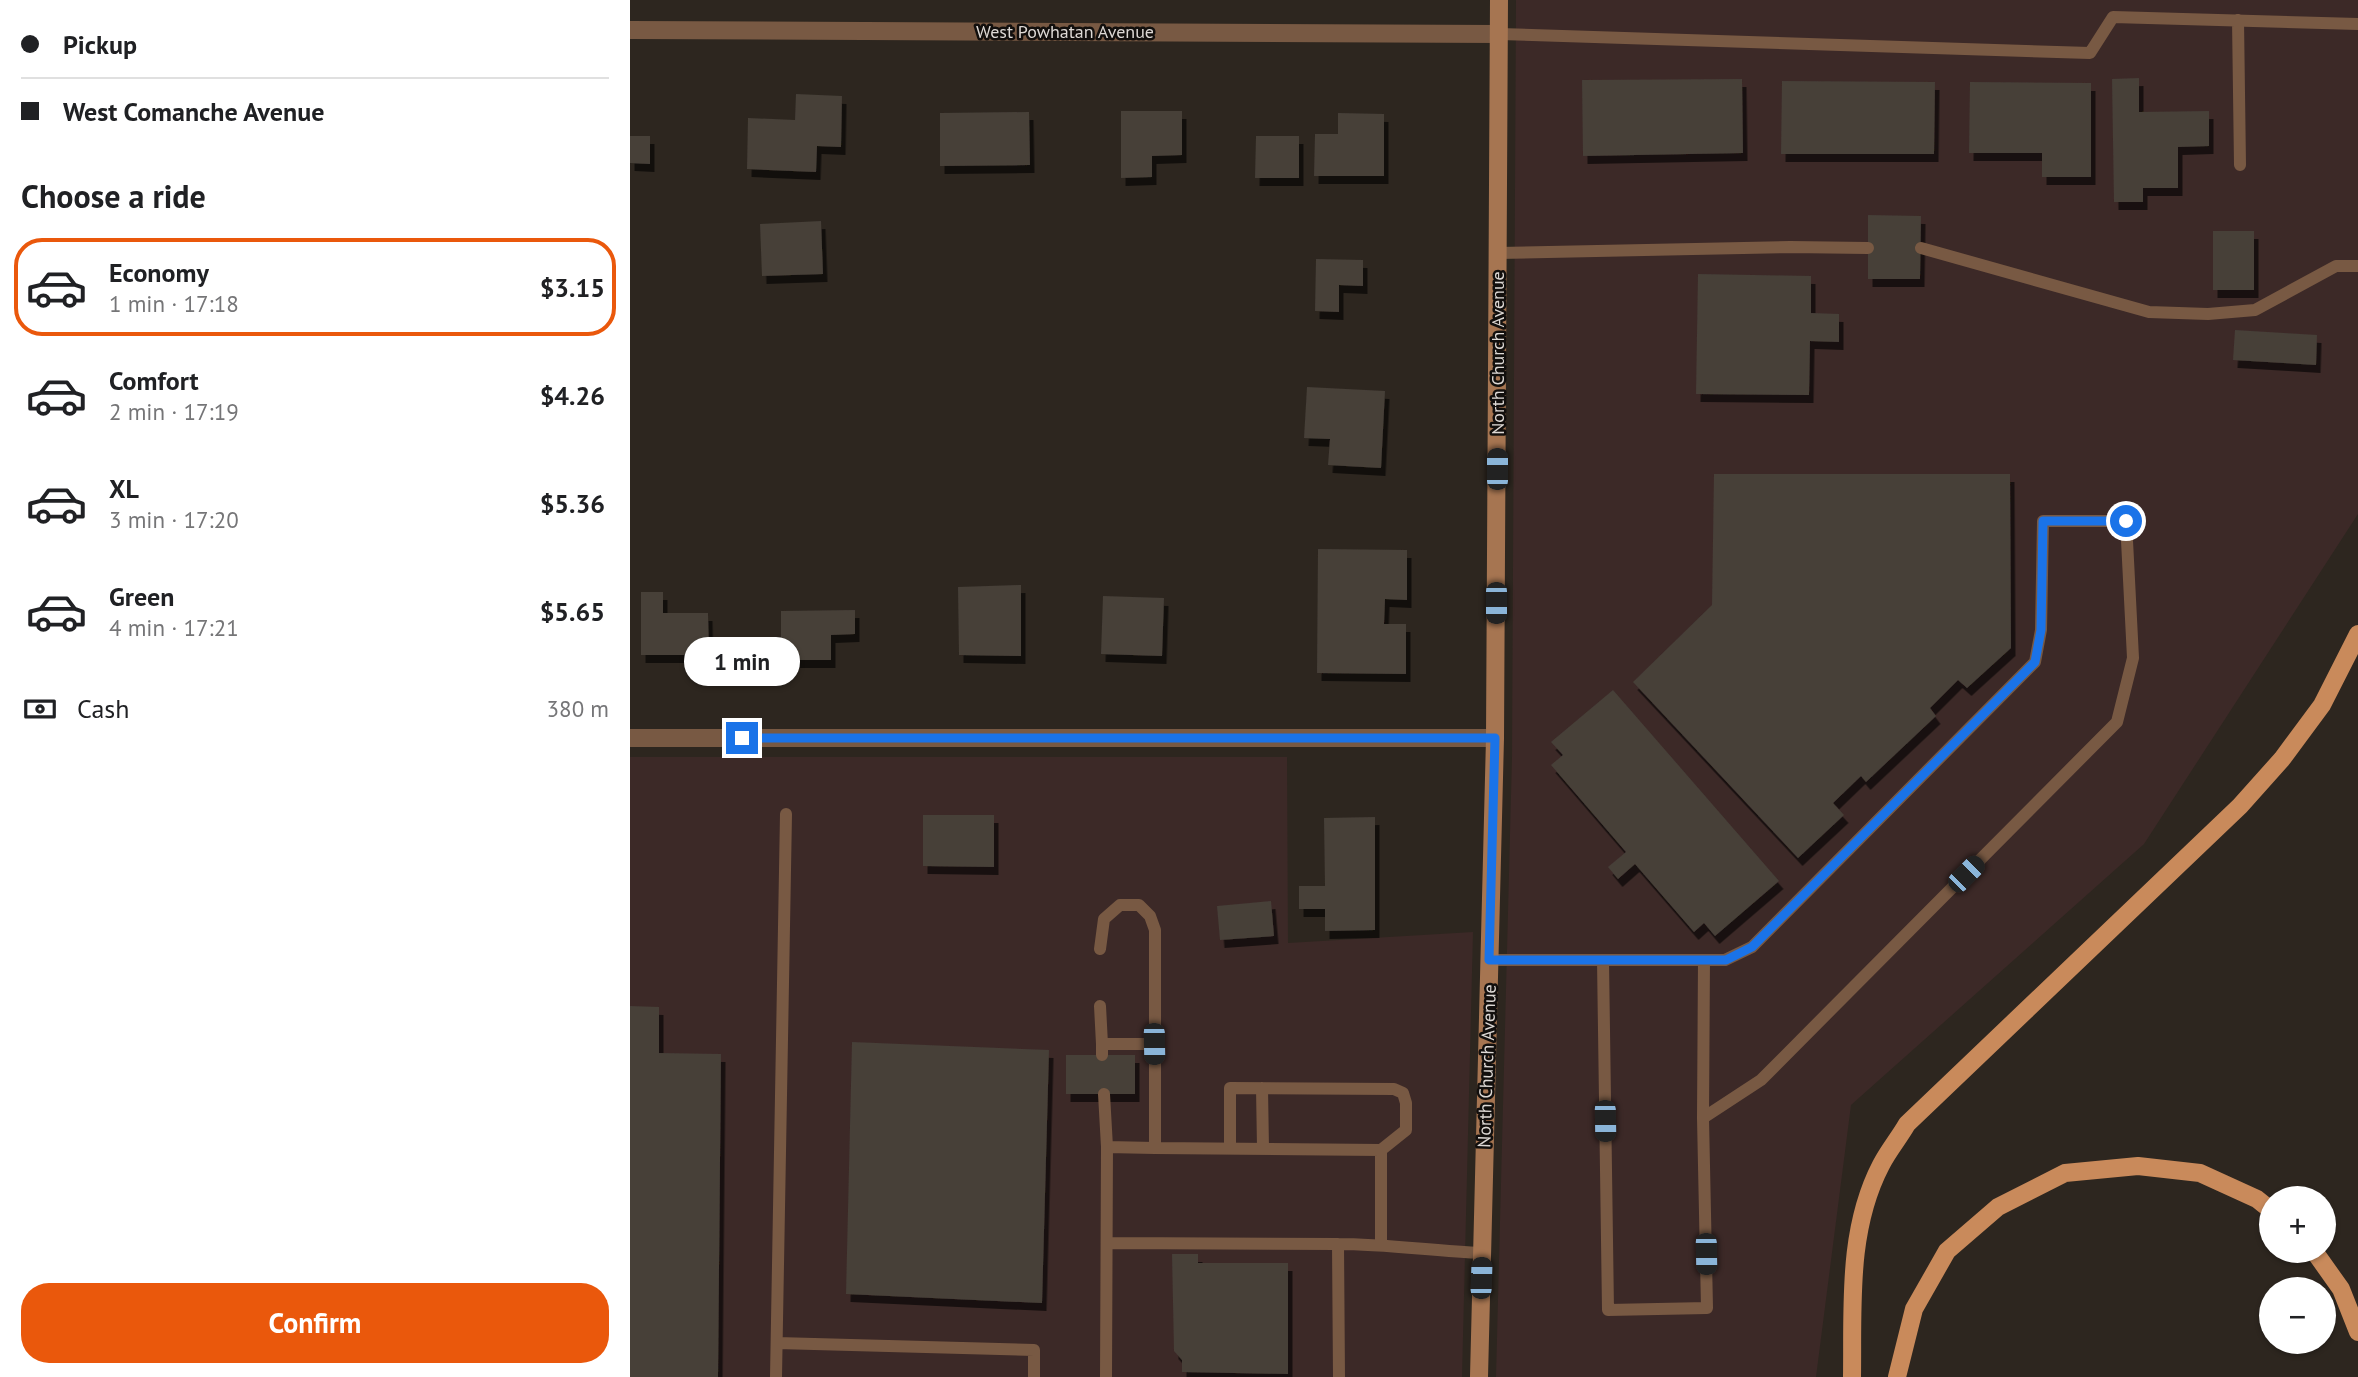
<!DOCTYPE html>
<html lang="en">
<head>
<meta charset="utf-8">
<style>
  :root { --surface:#fff; --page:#f2f2f2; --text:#202124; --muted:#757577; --line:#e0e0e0; --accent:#ea580c }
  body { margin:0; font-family:"PT Sans",sans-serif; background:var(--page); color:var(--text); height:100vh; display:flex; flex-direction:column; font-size:26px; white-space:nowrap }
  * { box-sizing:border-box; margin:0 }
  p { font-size:23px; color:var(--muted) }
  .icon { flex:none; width:38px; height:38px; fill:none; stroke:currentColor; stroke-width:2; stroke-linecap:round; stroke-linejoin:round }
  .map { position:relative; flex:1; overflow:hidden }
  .drawer { display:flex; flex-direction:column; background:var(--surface); width:630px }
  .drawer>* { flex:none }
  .banner { display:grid; align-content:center; height:154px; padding:0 21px; background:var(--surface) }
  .tools { position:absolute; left:1629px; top:1186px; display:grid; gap:14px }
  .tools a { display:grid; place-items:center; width:77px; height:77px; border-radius:50%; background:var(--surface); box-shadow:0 2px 5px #0004; font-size:35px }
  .end { position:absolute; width:32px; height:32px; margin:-16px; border:9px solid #1a73e8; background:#fff; box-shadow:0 0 0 4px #fff }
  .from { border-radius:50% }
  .bubble { position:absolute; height:49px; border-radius:24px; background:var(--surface); box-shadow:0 2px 5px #0004; font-size:23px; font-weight:700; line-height:49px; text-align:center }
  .car { position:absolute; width:21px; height:42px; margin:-21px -10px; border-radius:9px; box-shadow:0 0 5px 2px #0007; background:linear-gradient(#222 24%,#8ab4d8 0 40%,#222 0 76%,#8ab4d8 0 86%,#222 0) }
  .banner b { display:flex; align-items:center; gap:24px; height:66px; font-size:26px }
  .banner b+b { border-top:2px solid var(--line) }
  .banner i { width:18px; height:18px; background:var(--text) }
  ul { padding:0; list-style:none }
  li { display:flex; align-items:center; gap:21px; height:98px; margin:0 14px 10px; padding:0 7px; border:4px solid transparent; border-radius:28px }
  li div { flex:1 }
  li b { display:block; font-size:26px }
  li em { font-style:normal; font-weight:700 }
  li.active { border-color:var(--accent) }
  li>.icon { width:63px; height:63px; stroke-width:1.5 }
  h2 { padding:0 21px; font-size:32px; line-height:84px }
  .pay { display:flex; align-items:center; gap:18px; height:77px; padding:0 21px; font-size:26px }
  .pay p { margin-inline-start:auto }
  .primary-button { display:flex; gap:14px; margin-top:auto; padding:14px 21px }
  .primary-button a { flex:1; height:80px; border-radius:28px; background:var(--accent); color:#fff; font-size:28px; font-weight:700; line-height:80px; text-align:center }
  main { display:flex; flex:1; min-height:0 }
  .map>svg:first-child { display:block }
  .commercial { fill:#3c2927 }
  .building { fill:#463f38; filter:url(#shadow) }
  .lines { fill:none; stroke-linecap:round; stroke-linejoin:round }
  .lane { stroke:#785943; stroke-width:12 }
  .street { stroke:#785943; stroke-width:18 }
  .secondary { stroke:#a67551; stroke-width:18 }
  .primary { stroke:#c98a5b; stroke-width:18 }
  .route { stroke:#1a73e8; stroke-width:9 }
  .labels { text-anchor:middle; stroke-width:5; stroke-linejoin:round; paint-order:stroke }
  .street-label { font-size:18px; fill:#ded9d5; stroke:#120f0d }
</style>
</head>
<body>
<main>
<section class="drawer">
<div class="banner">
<b><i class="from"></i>Pickup</b>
<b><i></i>West Comanche Avenue</b>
</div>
<h2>Choose a ride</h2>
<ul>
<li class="active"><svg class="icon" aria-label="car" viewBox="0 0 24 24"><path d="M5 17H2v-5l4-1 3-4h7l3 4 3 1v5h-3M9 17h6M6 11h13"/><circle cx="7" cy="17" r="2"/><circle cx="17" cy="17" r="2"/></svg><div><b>Economy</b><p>1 min · 17:18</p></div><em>$3.15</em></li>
<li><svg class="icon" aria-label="car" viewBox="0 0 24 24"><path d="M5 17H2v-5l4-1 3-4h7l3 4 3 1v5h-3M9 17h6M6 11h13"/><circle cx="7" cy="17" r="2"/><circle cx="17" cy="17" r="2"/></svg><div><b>Comfort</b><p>2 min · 17:19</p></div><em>$4.26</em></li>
<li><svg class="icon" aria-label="car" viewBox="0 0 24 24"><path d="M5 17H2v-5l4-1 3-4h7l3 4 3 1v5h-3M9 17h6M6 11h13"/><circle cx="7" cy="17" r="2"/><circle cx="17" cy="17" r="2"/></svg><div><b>XL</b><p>3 min · 17:20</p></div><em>$5.36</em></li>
<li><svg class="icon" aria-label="car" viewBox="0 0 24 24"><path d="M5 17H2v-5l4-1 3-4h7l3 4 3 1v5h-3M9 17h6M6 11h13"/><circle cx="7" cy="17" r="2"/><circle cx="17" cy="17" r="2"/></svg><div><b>Green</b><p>4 min · 17:21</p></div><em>$5.65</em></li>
</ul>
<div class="pay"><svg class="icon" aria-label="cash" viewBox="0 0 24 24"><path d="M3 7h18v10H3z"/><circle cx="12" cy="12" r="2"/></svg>Cash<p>380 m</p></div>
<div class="primary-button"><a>Confirm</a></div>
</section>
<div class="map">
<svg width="1728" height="1377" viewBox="0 0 1728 1377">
  <defs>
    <filter id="shadow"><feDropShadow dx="4.5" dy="8" stdDeviation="0" flood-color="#0009"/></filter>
  </defs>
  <rect width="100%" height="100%" fill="#2d261f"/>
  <path class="commercial" d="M886 0H1728V514L1514 844 1221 1105 1186 1377H866L882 757Z
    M0 757H657L658 943 843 932 832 1377H0Z"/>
  <path class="building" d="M1509 78V112L1579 111V146L1548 147V188H1513V202H1484L1482 79Z
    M1112 79 1113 153 953 156 952 80Z
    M1152 81 1305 82 1304 154H1151Z
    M1340 82 1461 83V177H1412V153H1339Z
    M166 94 212 96 211 147 187 146 186 172 117 169 118 118 165 120Z
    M491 111H552V155L522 156V177L491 178Z
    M399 112 400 165 310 166V113Z
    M708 113 754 114V176H684L685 134H708Z
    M0 136H20V164L0 163Z
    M626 136H669V178H625Z
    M1238 215 1291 216 1290 279H1238Z
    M191 221 193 274 132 276 130 224Z
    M1583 231H1624V290H1583Z
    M686 259 733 260V286L709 285V312L685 311Z
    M1068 274 1181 276V313L1209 314V342L1180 341 1179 395 1066 394Z
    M1605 330 1687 335 1686 365 1603 360Z
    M677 387 755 391 751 468 698 465 700 439 674 438Z
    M1084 474H1380L1381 648 1337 688 1328 680 1300 708 1306 716 1236 782 1231 776 1203 803 1214 815 1168 858 1003 682 1082 605Z
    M688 549 777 550V600L755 599 754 624H776V674L687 673Z
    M391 585V656L329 655 328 587Z
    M11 592H33V613H78L79 655H11Z
    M473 596 534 598 532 656 471 654Z
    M225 610V634L201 635V660H151V611Z
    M983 690 1149 881 1085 936 1074 923 1064 932 1005 864 988 879 978 867 996 852 921 765 933 755 921 742Z
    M293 815H364V867L293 866Z
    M745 817V930L695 931V909H669V886H695L694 818Z
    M641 901 644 936 590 940 587 906Z
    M0 1006 29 1007V1053L91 1054 88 1377H0Z
    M222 1042 419 1050 412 1303 216 1294Z
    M436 1055H505V1094H436Z
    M542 1254H568V1263H658V1374L552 1372V1360L544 1351Z"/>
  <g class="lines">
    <path class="lane" d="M1608 20 1610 165
      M869 34 1460 53 1483 17 1728 24
      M1291 248 1519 312 1578 314 1625 310 1706 266H1728
      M868 253 1160 247 1238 248
      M470 949 474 919 490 905H509L520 916 525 930V1148L751 1150V1244
      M859 960H1095L1122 947 1405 662 1411 630 1413 521H1496L1503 658 1487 722 1131 1080 1073 1118 1077 1308 978 1310 973 960
      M470 1006 472 1044
      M472 1055V1044H524
      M632 1088 633 1148
      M474 1094 477 1147 476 1377
      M1073 1118 1074 960
      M477 1147 525 1148
      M600 1148V1088L764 1089 773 1093 776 1103V1130L751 1150
      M477 1243 708 1244
      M147 1343 404 1350V1377
      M146 1377 156 814
      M709 1377 708 1244C756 1244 804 1251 852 1253"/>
    <path class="street" d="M0 30 869 34
      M0 738H865"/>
    <path class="secondary" d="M849 1377 865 738 869 0"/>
    <path class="primary" d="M1684 1251 1711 1289 1728 1332
      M1222 1377C1223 1306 1217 1230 1251 1165 1258 1151 1269 1138 1277 1124L1610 806 1652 759 1692 705 1728 634
      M1267 1377 1284 1309 1317 1251 1368 1207 1435 1173 1508 1166 1570 1173 1627 1199 1642 1211"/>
  </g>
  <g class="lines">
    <path class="route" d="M112 738H865L859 960H1096L1122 947 1405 662 1411 630 1413 521H1496"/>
  </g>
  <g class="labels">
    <g class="street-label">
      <text x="435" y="38">West Powhatan Avenue</text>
      <text transform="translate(868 353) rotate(-90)" y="6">North Church Avenue</text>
      <text transform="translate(857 1066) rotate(-88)" y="6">North Church Avenue</text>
    </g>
  </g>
</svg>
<div class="tools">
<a>+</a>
<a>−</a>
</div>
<i class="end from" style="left:1496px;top:521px"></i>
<i class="end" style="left:112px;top:738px"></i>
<div class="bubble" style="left:54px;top:637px;width:116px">1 min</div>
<i class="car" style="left:867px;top:469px;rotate:0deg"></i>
<i class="car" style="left:866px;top:603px;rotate:180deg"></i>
<i class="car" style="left:1336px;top:874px;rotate:45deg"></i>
<i class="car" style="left:524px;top:1044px;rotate:179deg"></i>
<i class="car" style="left:975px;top:1121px;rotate:179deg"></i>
<i class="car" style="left:1076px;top:1254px;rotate:179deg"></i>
<i class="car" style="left:851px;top:1278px;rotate:2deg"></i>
</div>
</main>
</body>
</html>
